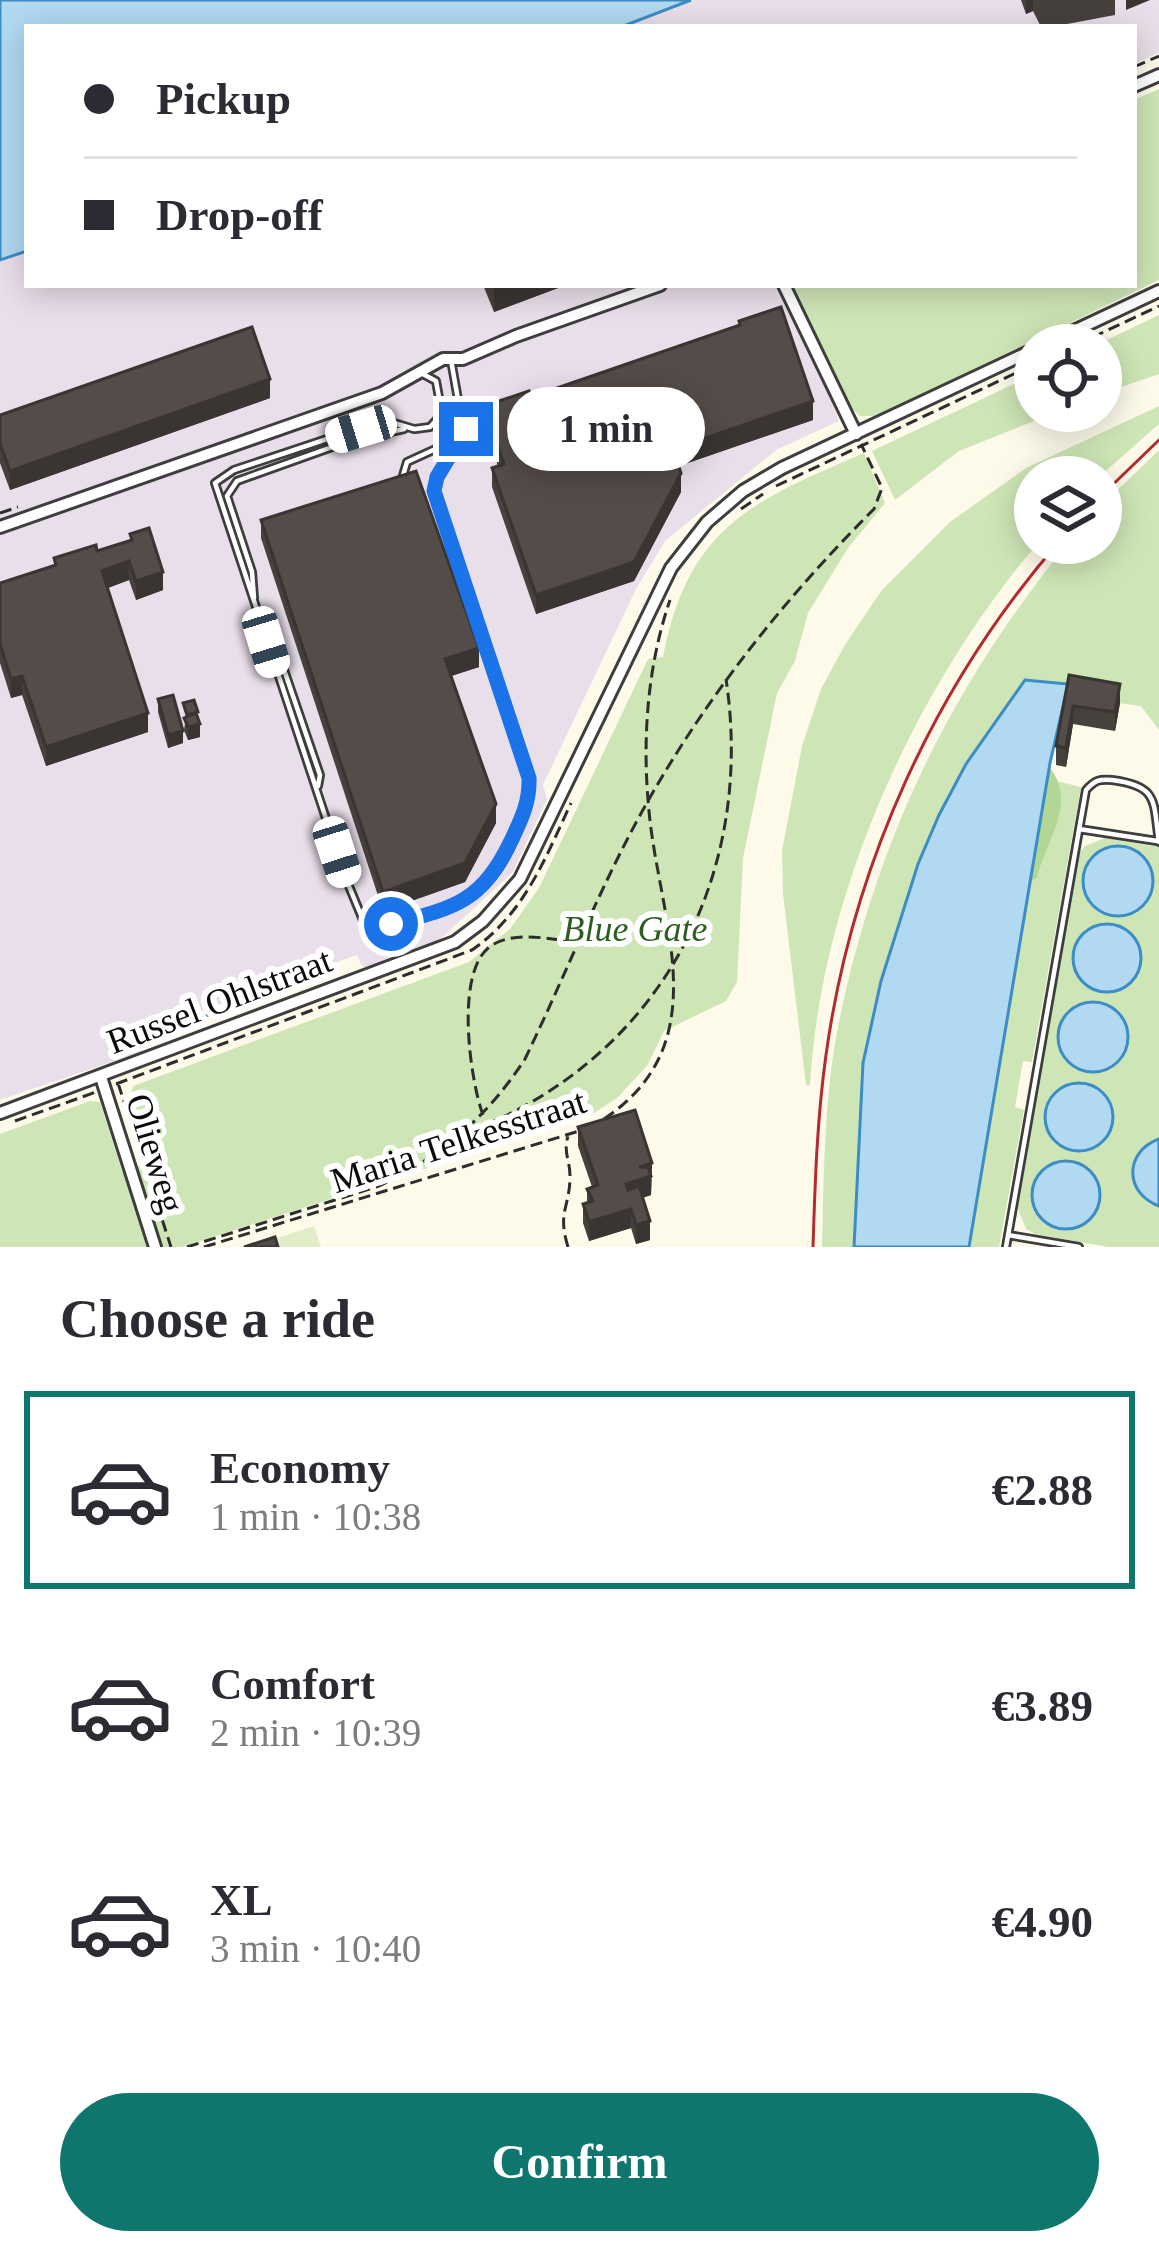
<!DOCTYPE html>
<html lang="en">
<head>
<meta charset="utf-8">
<style>
  :root { --surface:#fff; --page:#f7f7f7; --text:#2b2b33; --muted:#7c7c81; --line:#e1e1e2; --accent:#0f766e }
  body { margin:0; font-family:"Times New Roman",serif; background:var(--page); color:var(--text); height:100vh; display:flex; flex-direction:column; font-size:45px; white-space:nowrap }
  * { box-sizing:border-box; margin:0 }
  p { font-size:39px; color:var(--muted) }
  .icon { flex:none; width:66px; height:66px; fill:none; stroke:currentColor; stroke-width:2; stroke-linecap:round; stroke-linejoin:round }
  .map { position:relative; height:1247px; overflow:hidden }
  .panel { display:flex; flex-direction:column; background:var(--surface); flex:1 }
  .panel>* { flex:none }
  .top-card { position:absolute; left:24px; top:24px; width:1113px; height:264px; border-radius:0px; box-shadow:0 6px 30px #0003; display:grid; align-content:center; height:264px; padding:0 60px; background:var(--surface) }
  .tools { position:absolute; left:1014px; top:324px; display:grid; gap:24px }
  .tools a { display:grid; place-items:center; width:108px; height:108px; border-radius:50%; background:var(--surface); box-shadow:0 6px 30px #0003; font-size:60px }
  .end { position:absolute; width:54px; height:54px; margin:-27px; border:15px solid #1a73e8; background:#fff; box-shadow:0 0 0 6px #fff }
  .from { border-radius:50% }
  .bubble { position:absolute; height:84px; border-radius:42px; background:var(--surface); box-shadow:0 6px 30px #0003; font-size:39px; font-weight:700; line-height:84px; text-align:center }
  .car { position:absolute; width:36px; height:72px; margin:-36px -18px; border-radius:15px; box-shadow:0 0 9px 3px #0007; background:linear-gradient(#fff 24%,#345 0 40%,#fff 0 76%,#345 0 86%,#fff 0) }
  .top-card b { display:flex; align-items:center; gap:42px; height:114px; font-size:45px }
  .top-card b+b { border-top:3px solid var(--line) }
  .top-card i { width:30px; height:30px; background:var(--text) }
  ul { padding:0; list-style:none }
  li { display:flex; align-items:center; gap:36px; height:198px; margin:0 24px 18px; padding:0 36px; border:6px solid transparent; border-radius:0px }
  li div { flex:1 }
  li b { display:block; font-size:45px }
  li em { font-style:normal; font-weight:700 }
  li.active { border-color:var(--accent) }
  li>.icon { width:108px; height:108px; stroke-width:1.5 }
  h2 { padding:0 60px; font-size:54px; line-height:144px }
  .action { display:flex; gap:24px; margin-top:auto; padding:24px 60px }
  .action a { flex:1; height:138px; border-radius:72px; background:var(--accent); color:#fff; font-size:48px; font-weight:700; line-height:138px; text-align:center }
  .map>svg:first-child { display:block }
  .industrial { fill:#e9dfea }
  .green { fill:#cee6b6 }
  .forest { fill:#b2d696 }
  .pitch { fill:#e0edc7 }
  .water { fill:#b1d9f2; stroke:#3c8cc6; stroke-width:3 }
  .lines { fill:none; stroke-linecap:round; stroke-linejoin:round }
  .stream { stroke:#3c8cc6; stroke-width:3 }
  .lane-casing { stroke:#3e3e3e; stroke-width:10 }
  .street-casing { stroke:#3e3e3e; stroke-width:16 }
  .path { stroke:#2d2d2d; stroke-width:3; stroke-dasharray:12 6; stroke-linecap:butt }
  .lane { stroke:#fff; stroke-width:4.5 }
  .street { stroke:#fff; stroke-width:10 }
  .rail { stroke:#b32b2f; stroke-width:3 }
  .wall { fill:#47413e }
  .shaded-wall { fill:#3a3532 }
  .building { fill:#534c48; stroke:#3a3532; stroke-width:3 }
  .route { stroke:#1a73e8; stroke-width:15 }
  .labels { text-anchor:middle; stroke-width:12; stroke-linejoin:round; paint-order:stroke }
  .park-label { font-size:36px; font-style:italic; fill:#2b5e1f; stroke:#fff }
  .street-label { font-size:36px; fill:#0b0b0b; stroke:#fff }
</style>
</head>
<body>
<div class="map">
<svg width="1159" height="1247" viewBox="0 0 1159 1247">
  <rect width="100%" height="100%" fill="#fefaea"/>
  <path class="industrial" d="M695 0H1159V53L1134 64V27H624Z
    M27 252V285H788L839 421 776 450 665 541 636 589 543 785 547 799 513 872 434 945 369 969 362 966 357 955 135 1035 141 1052 0 1100V261Z"/>
  <path class="green" d="M1159 89V280L876 416H860L851 408 789 285H1134V100Z
    M1159 315V374L1101 394V345H1096Z
    M1035 374V411H1059L959 451 895 500 872 451Z
    M1159 406V424L1099 477H1035V543H1038C915 687 821 894 810 1085H806L783 894 782 851 802 746 821 689 846 643 882 590 950 522 1026 468Z
    M1159 450V730L1141 706 1029 692 870 1247H822C824 1174 824 1099 838 1027 875 843 949 689 1068 543H1101V506Z
    M864 453 885 503 848 548 808 613 795 661 777 693 743 858 737 982 726 1001 664 1031 647 1066 617 1098 591 1115 182 1247H0V1134L90 1101 100 1102 122 1171 150 1163 130 1100 133 1086 469 962 510 929 539 888 648 659 663 657C688 527 752 501 864 453Z
    M1048 779 1081 787 1032 1062 1023 1061 1015 1107 1024 1110 999 1247H970L1021 942 1016 936Z
    M1105 838 1159 847V1247H1109L1035 1234 1026 1229 1017 1206 1079 853 1085 846Z"/>
  <path class="forest" d="M1050 768C1078 804 1045 842 1037 878L1021 885Z"/>
  <path class="pitch" d="M314 1226 321 1247H277L274 1239Z"/>
  <path class="water" d="M0 0H691L621 27H27V251L0 260Z
    M1025 680 1068 684 1067 689 1050 763 969 1247H854L863 1063 881 981 918 864 939 815 966 764Z
    M1083 881a35 35 0 1 1 70 0a35 35 0 1 1-70 0Z
    M1073 958a34 34 0 1 1 68 0a34 34 0 1 1-68 0Z
    M1058 1037a35 35 0 1 1 70 0a35 35 0 1 1-70 0Z
    M1045 1117a34 34 0 1 1 68 0a34 34 0 1 1-68 0Z
    M1159 1139V1206C1124 1193 1124 1152 1159 1139Z
    M1032 1195a34 34 0 1 1 68 0a34 34 0 1 1-68 0Z"/>
  <g class="lines">
    <path class="stream" d="M139 1040 335 969"/>
    <g class="lane-casing">
      <path id="lane" d="M414 429 394 423H375L234 470 215 483 346 879 363 920C382 927 400 922 419 917 440 910 464 905 480 890 507 866 530 813 529 778L434 491 437 477 466 429 462 410
        M415 429 430 427 442 414 436 381 421 373
        M402 479 407 462 442 446 462 422 451 360
        M254 598 252 572 227 496 237 481 349 441 404 429
        M271 646 281 661 320 775 318 786
        M1079 829 1157 841
        M1008 1235 1079 1247
        M1006 1247 1086 790C1095 780 1099 779 1112 780 1159 786 1153 801 1159 842"/>
    </g>
    <g class="street-casing">
      <path id="street" d="M1134 86 1159 75
        M784 285 856 434
        M1044 345 1159 291
        M0 527 382 393 443 359H463L516 336 660 285
        M101 1077 155 1247
        M0 1113 455 942 483 921 520 879 671 568 707 522 743 491 782 468 1035 349"/>
    </g>
    <path class="path" d="M1134 67 1159 56
      M1076 345 1159 306
      M776 486 1035 364
      M741 509 763 494
      M0 513 18 507
      M118 1083 171 1247
      M116 1084 472 950C524 914 545 859 571 803
      M483 1115C470 1080 453 965 494 944 521 930 551 941 578 941
      M604 1119C719 1042 659 921 649 811 642 741 647 667 670 600
      M15 1121 96 1092
      M468 1132C658 1060 756 878 726 679
      M187 1247 379 1186C441 1157 488 1116 525 1059 565 976 599 889 644 808 706 697 784 599 874 509L882 488 861 444
      M204 1247 579 1131
      M568 1247C557 1211 570 1208 570 1176 570 1160 563 1153 568 1136"/>
    <use href="#lane" class="lane"/>
    <use href="#street" class="street"/>
    <path class="rail" d="M1101 496 1159 440
      M813 1247C815 1183 817 1119 826 1055 852 867 934 686 1058 543"/>
  </g>
  <path class="wall" d="M1021 0H1115V15L1051 27H1041L1033 11 1026 14Z
    M483 285H566L494 312Z
    M739 321 813 420 679 466 681 492 634 581 536 614 492 487V468L498 466 484 425V406L531 397 739 326Z
    M270 398 10 490 0 463V415Z
    M261 520 479 667 451 676 496 823 465 882 383 911 261 538Z
    M130 534 163 590 136 600 129 580 108 588 148 732 46 766 22 695 11 698 0 663V583L54 565V558L97 551 130 540Z
    M1069 675 1120 703 1115 731 1073 724 1066 767 1056 765V746Z
    M158 699 183 743 168 748 158 712Z
    M183 703 197 718 200 737 188 740 184 730 186 717Z
    M578 1127 652 1163 651 1195 642 1198 650 1240 636 1244 631 1228 589 1241 583 1223V1204L587 1203V1189L592 1187 578 1146Z"/>
  <path class="shaded-wall" d="M1026 0H1033V11L1026 14Z
    M1126 0H1150L1126 10Z
    M500 285H566L494 312V287Z
    M270 379V398L10 490V471Z
    M813 401V420L673 468V449Z
    M681 473V492L634 581 536 614V595Z
    M129 561V580L102 590V571Z
    M163 572V590L136 600V581Z
    M479 648V667L445 678V659Z
    M22 676V695L11 698V679Z
    M1120 684V703L1115 731V712Z
    M1073 706V724L1066 767V748Z
    M148 713V732L46 766V747Z
    M200 724V737L188 740V727Z
    M183 731V743L168 748V735Z
    M496 804V823L465 882 383 911V892Z
    M652 1163 651 1195 626 1203V1184L639 1167Z
    M631 1209V1228L589 1241V1222Z
    M650 1221V1240L636 1244V1225Z"/>
  <path class="building" d="M781 307 813 401 673 449 681 473 634 562 536 595 492 468 504 464 484 406 529 391 531 397 740 325 739 321Z
    M252 327 270 379 10 471 0 444V415Z
    M416 471 479 648 445 659 496 804 465 863 383 892 261 520Z
    M149 528 163 572 136 581 129 561 102 571 148 713 46 747 22 676 11 679 0 644V583L56 565 54 558 96 545 97 551 132 540 130 534Z
    M1069 675 1120 684 1115 712 1073 706 1066 748 1056 746Z
    M173 695 183 731 168 735 158 699Z
    M194 700 198 712 187 715 183 703Z
    M196 713 200 724 188 727 184 718Z
    M635 1110 652 1163 639 1167H648L651 1176 626 1184 628 1190 639 1186 650 1221 636 1225 631 1209 589 1222 583 1204 593 1201 587 1189 598 1185 578 1127Z
    M275 1237 278 1247H244Z"/>
  <g class="lines">
    <path class="route" d="M391 924C454 908 481 903 511 841 521 820 530 802 529 778L434 491 437 477 466 429"/>
  </g>
  <g class="labels">
    <g class="park-label">
      <text x="635" y="941">Blue Gate</text>
    </g>
    <g class="street-label">
      <text transform="translate(219 1000) rotate(-21)" y="13">Russel Ohlstraat</text>
      <text transform="translate(458 1140) rotate(-18)" y="13">Maria Telkesstraat</text>
      <text transform="translate(156 1153) rotate(73)" y="13">Olieweg</text>
    </g>
  </g>
</svg>
<div class="tools">
<a><svg class="icon" aria-label="locate" viewBox="0 0 24 24"><circle cx="12" cy="12" r="6"/><path d="M12 2v4M12 18v4M2 12h4M18 12h4"/></svg></a>
<a><svg class="icon" aria-label="layers" viewBox="0 0 24 24"><path d="M12 4l9 5-9 5-9-5zM3 14l9 5 9-5"/></svg></a>
</div>
<i class="end from" style="left:391px;top:924px"></i>
<i class="end" style="left:466px;top:429px"></i>
<div class="bubble" style="left:507px;top:387px;width:198px">1 min</div>
<i class="car" style="left:361px;top:429px;rotate:253deg"></i>
<i class="car" style="left:266px;top:642px;rotate:163deg"></i>
<i class="car" style="left:337px;top:852px;rotate:162deg"></i>
<div class="top-card">
<b><i class="from"></i>Pickup</b>
<b><i></i>Drop-off</b>
</div>
</div>
<section class="panel">
<h2>Choose a ride</h2>
<ul>
<li class="active"><svg class="icon" aria-label="car" viewBox="0 0 24 24"><path d="M5 17H2v-5l4-1 3-4h7l3 4 3 1v5h-3M9 17h6M6 11h13"/><circle cx="7" cy="17" r="2"/><circle cx="17" cy="17" r="2"/></svg><div><b>Economy</b><p>1 min · 10:38</p></div><em>€2.88</em></li>
<li><svg class="icon" aria-label="car" viewBox="0 0 24 24"><path d="M5 17H2v-5l4-1 3-4h7l3 4 3 1v5h-3M9 17h6M6 11h13"/><circle cx="7" cy="17" r="2"/><circle cx="17" cy="17" r="2"/></svg><div><b>Comfort</b><p>2 min · 10:39</p></div><em>€3.89</em></li>
<li><svg class="icon" aria-label="car" viewBox="0 0 24 24"><path d="M5 17H2v-5l4-1 3-4h7l3 4 3 1v5h-3M9 17h6M6 11h13"/><circle cx="7" cy="17" r="2"/><circle cx="17" cy="17" r="2"/></svg><div><b>XL</b><p>3 min · 10:40</p></div><em>€4.90</em></li>
</ul>
<div class="action"><a>Confirm</a></div>
</section>
</body>
</html>
